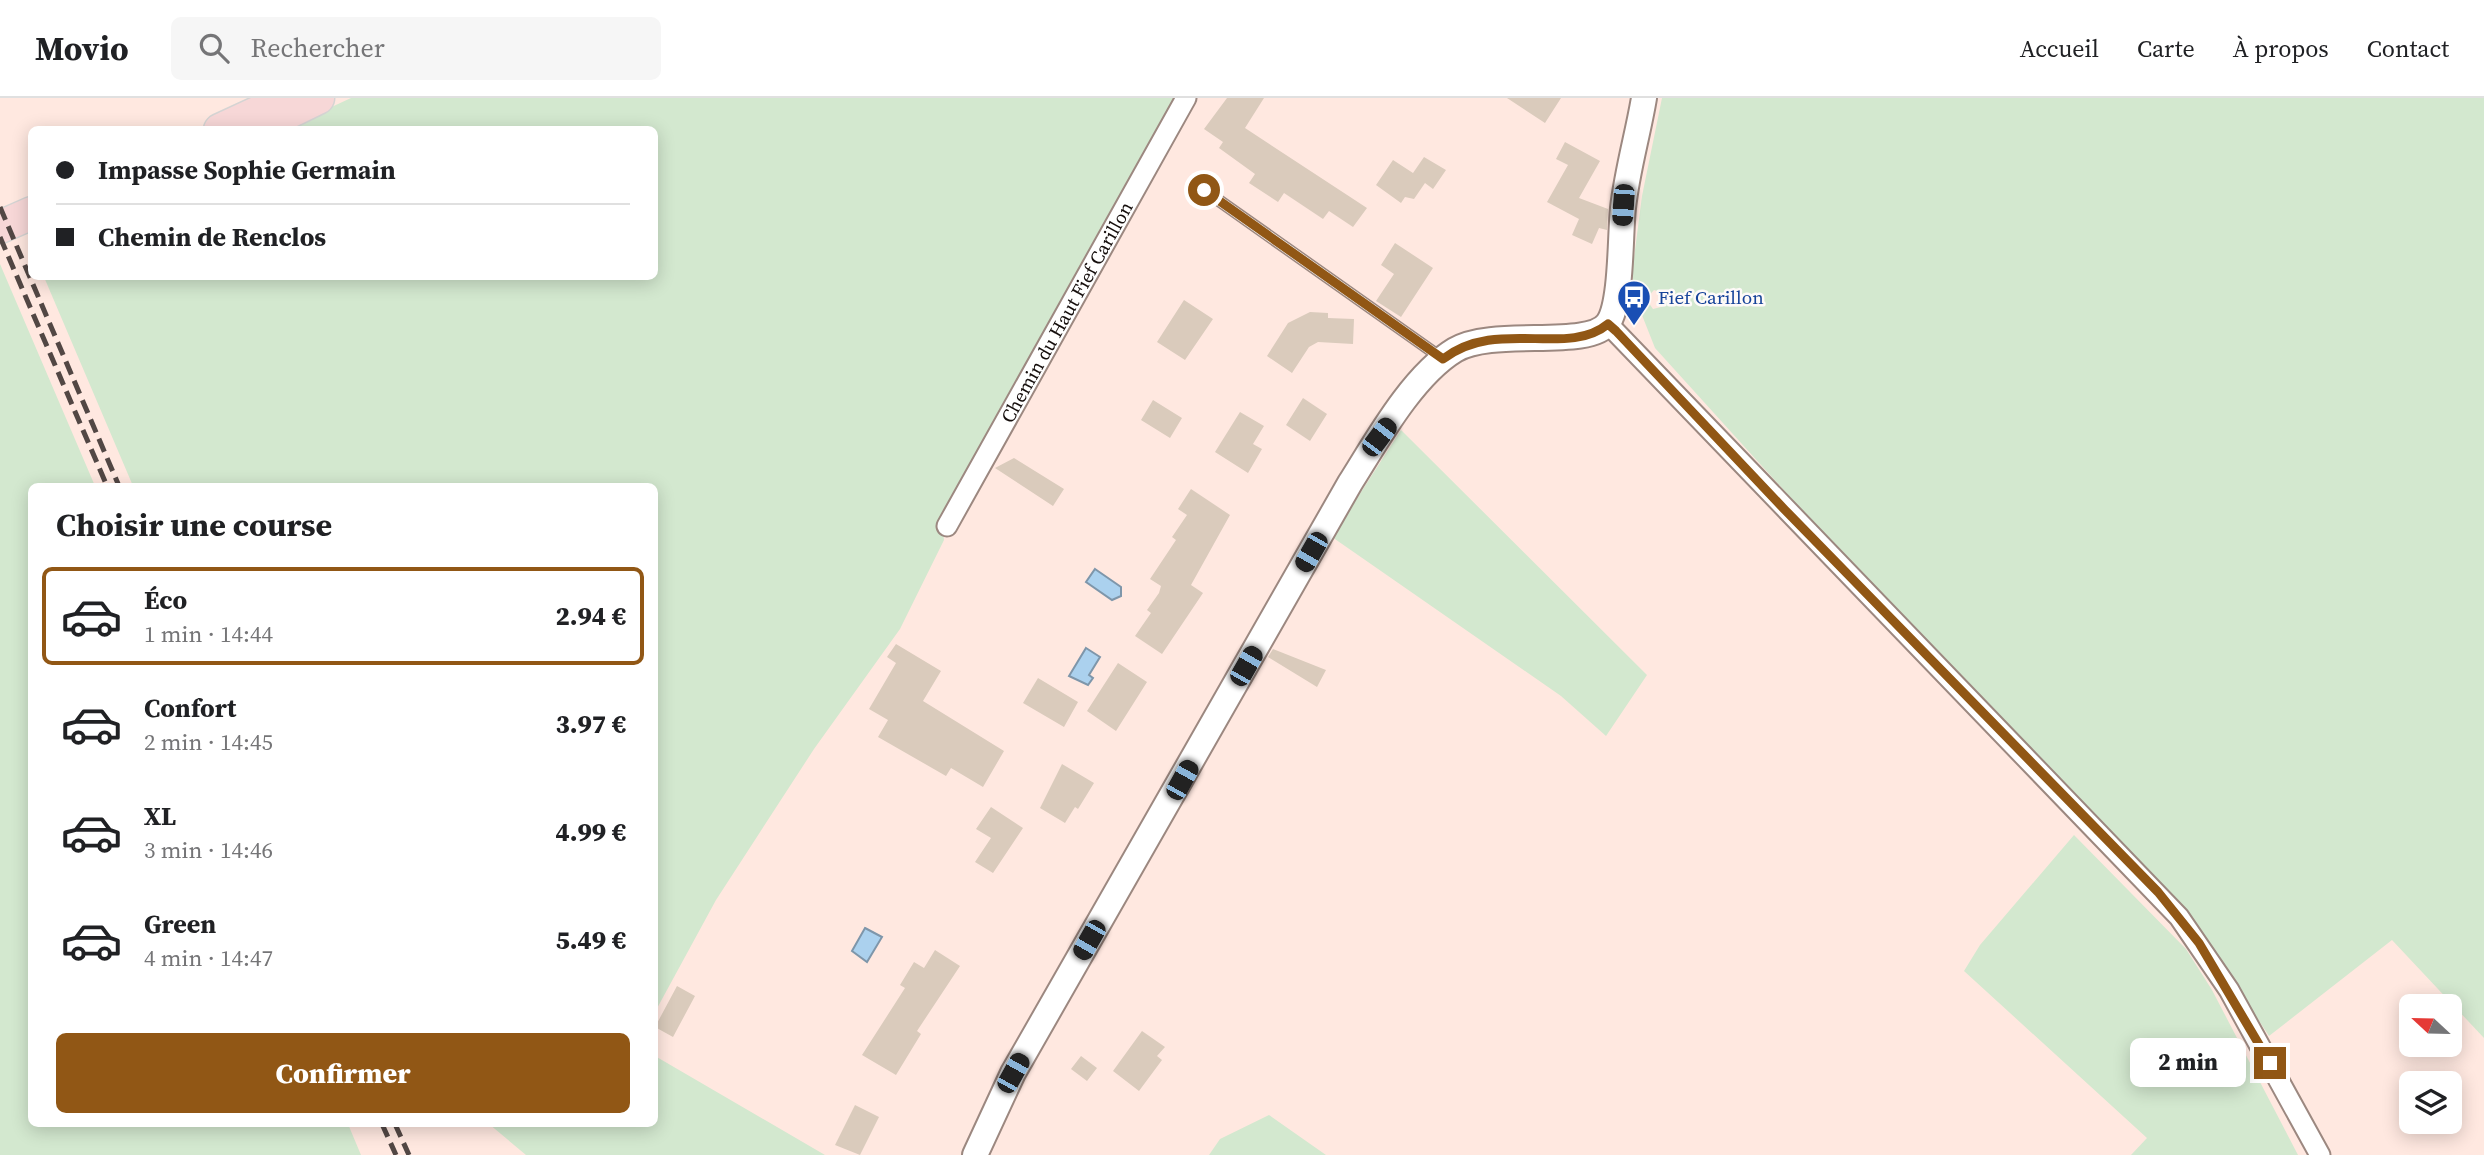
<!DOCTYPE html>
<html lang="fr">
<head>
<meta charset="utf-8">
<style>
  :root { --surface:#fff; --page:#f6f6f6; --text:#202124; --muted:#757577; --line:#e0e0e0; --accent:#915715 }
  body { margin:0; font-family:"Source Serif 4",serif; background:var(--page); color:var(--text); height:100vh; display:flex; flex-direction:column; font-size:26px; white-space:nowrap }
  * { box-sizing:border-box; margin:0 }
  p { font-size:23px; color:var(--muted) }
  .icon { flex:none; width:38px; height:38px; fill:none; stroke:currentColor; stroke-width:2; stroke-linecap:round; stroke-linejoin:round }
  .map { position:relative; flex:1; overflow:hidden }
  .drawer { position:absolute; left:28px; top:385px; width:630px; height:644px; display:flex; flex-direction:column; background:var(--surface); border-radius:10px; box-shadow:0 4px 18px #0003 }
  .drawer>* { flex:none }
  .hud { position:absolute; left:28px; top:28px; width:630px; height:154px; border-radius:10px; box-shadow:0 4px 18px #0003; display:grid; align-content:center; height:154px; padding:0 28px; background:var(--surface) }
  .needle { width:46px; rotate:292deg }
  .controls { position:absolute; left:2399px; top:896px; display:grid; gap:14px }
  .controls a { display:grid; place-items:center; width:63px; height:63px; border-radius:10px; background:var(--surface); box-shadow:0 4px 18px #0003; font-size:35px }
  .end { position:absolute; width:32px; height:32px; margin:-16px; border:9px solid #915715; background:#fff; box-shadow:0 0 0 4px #fff }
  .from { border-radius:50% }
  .bubble { position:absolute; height:49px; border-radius:10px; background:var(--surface); box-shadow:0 4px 18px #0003; font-size:23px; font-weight:800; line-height:49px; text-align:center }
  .car { position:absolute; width:21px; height:42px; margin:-21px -10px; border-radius:9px; box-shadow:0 0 5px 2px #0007; background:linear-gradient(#222 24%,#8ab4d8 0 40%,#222 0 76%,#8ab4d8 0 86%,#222 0) }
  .hud b { display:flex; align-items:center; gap:24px; height:66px; font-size:26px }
  .hud b+b { border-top:2px solid var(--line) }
  .hud i { width:18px; height:18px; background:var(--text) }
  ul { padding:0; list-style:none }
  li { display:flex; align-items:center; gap:21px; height:98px; margin:0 14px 10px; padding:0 14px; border:4px solid transparent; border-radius:10px }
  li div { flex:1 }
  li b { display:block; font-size:26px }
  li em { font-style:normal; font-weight:800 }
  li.on { border-color:var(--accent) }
  li>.icon { width:63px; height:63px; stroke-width:1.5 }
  h2 { padding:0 28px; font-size:32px; line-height:84px }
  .cta { display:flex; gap:14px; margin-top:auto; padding:14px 28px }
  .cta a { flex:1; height:80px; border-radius:10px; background:var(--accent); color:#fff; font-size:28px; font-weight:800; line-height:80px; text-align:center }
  header { display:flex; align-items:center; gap:42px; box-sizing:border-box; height:98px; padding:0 35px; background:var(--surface); border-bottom:2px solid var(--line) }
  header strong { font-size:33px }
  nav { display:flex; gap:38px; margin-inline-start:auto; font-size:24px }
  .search { width:490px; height:63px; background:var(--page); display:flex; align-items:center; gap:18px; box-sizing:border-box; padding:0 24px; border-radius:10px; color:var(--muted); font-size:26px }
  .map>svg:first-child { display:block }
  .green { fill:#d3e8cf; fill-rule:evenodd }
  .water { fill:#abd1ee; stroke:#7e96aa; stroke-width:2 }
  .building { fill:#dacbbc }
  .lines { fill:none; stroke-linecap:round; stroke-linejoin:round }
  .service-casing { stroke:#9c8880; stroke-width:13 }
  .minor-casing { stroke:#9c8880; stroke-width:23 }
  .tertiary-casing { stroke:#9c8880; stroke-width:28 }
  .primary-casing { stroke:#d5d4d3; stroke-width:35 }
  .service { stroke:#fff; stroke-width:10 }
  .minor { stroke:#fff; stroke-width:19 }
  .tertiary { stroke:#fff; stroke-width:24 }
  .primary { stroke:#f7d7d7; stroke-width:32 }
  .rail { stroke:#524744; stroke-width:5; stroke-dasharray:14 7; stroke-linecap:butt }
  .route { stroke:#915715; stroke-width:9 }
  .labels { text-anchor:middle; stroke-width:5; stroke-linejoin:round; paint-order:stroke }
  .transit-label { font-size:19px; fill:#164399; stroke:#fefaf8; text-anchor:start }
  .street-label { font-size:19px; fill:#150e0c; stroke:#fefaf8 }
</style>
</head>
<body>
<header>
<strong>Movio</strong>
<div class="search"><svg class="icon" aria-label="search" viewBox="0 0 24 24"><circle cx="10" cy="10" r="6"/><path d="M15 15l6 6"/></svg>Rechercher</div>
<nav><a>Accueil</a><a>Carte</a><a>À propos</a><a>Contact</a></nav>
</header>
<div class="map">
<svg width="2484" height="1057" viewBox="0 0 2484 1057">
  <rect width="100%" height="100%" fill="#ffe8e0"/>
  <path class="green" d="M351 0H1180L942 426 944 442 900 531 814 651 716 802 655 914 654 388H133L44 179 654 178V32L284 31Z
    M1662 0H2484V940L2392 842 2269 938 2208 845 2057 677 1888 507 1655 250 1636 202 1632 175 1642 98ZM1654 192 1665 196V208L1653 211 1646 201Z
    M0 166 95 388H32V1026H348L361 1057H0Z
    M1401 332 1647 577 1606 638 1561 598 1332 439Z
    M2074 737 2186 851 2212 892 2298 1057H2131L2147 1040 1964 873 1980 847Z
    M655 958 825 1057H526L489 1026H654Z
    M1269 1017 1326 1057H1209L1220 1041Z"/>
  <path class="water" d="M1095 471 1121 489V498L1112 502 1086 484Z
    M1086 550 1100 559 1089 577 1093 580 1088 587 1069 578Z
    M865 830 882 839 867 864 852 853Z"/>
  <path class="building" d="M1227 0H1264L1245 30 1367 110 1353 129 1329 113 1323 121 1284 95 1278 104 1249 85 1255 76 1219 50 1223 44 1204 31Z
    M1507 0H1561L1545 25Z
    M1565 44 1600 63 1579 100 1608 111 1607 132 1599 130 1592 146 1572 137 1579 121 1547 104 1568 67 1556 61Z
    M1424 59 1446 72 1433 91 1425 85 1414 101 1405 99 1401 105 1376 87 1393 62 1413 75Z
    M1395 145 1433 170 1401 219 1376 203 1394 176 1381 167Z
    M1184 202 1213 221 1185 262 1157 244Z
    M1310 214 1328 215V220L1354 221 1353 246 1318 244 1309 249 1292 275 1267 258 1288 225Z
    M1303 300 1327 316 1310 343 1286 327Z
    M1153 302 1182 320 1170 340 1141 322Z
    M1240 314 1264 328 1253 346 1262 351 1248 375 1215 354Z
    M1014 360 1064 391 1053 408 995 370Z
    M1191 391 1230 417 1191 487 1203 495 1162 556 1135 538 1151 515 1147 512 1159 495 1161 488 1150 481 1176 442 1172 439 1187 417 1178 411Z
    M896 546 941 573 923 603 1004 653 983 689 951 670 946 678 878 639 888 622 869 611 896 565 887 559Z
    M1273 551 1326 572 1317 589 1268 559Z
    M1118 565 1147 584 1116 633 1087 613Z
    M1038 580 1078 604 1064 629 1023 605Z
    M1062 666 1094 685 1078 711 1075 709 1065 725 1040 710Z
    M991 709 1023 730 993 775 975 764 991 740 976 731Z
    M935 852 960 868 917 933 921 936 896 977 862 957 905 890 900 887 914 864 924 870Z
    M677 888 695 898 673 939 655 929Z
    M1142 933 1165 949 1157 958 1162 962 1139 993 1113 973Z
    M1081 958 1097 970 1087 983 1071 971Z
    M855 1007 879 1019 860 1057 835 1047Z"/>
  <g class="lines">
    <g class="service-casing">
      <path id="service" d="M1204 92 1443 261"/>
    </g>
    <g class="minor-casing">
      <g id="minor">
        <path d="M1608 226 2179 819 2229 892 2320 1057"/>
        <path id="s1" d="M947 428 1186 0"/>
      </g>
    </g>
    <g class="tertiary-casing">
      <path id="tertiary" d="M975 1057 1013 975 1350 385C1376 344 1412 278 1455 252 1493 229 1589 252 1608 225 1622 205 1620 137 1623 110 1627 73 1638 36 1644 0"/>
    </g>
    <g class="primary-casing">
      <path id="primary" d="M273 22 318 0
        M220 32 289 0
        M0 129 32 115"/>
    </g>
    <use href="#service" class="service"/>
    <use href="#minor" class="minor"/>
    <use href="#tertiary" class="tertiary"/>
    <use href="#primary" class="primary"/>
    <path class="rail" d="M0 109 119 388
      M0 139 107 388
      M382 1026 396 1057
      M395 1026 409 1057"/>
  </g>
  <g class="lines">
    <path class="route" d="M1204 92 1443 261C1497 219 1567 260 1608 226L1616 233 1785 412 2158 794 2199 845 2270 965"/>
  </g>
  <defs>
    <g id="bus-pin" transform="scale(1.75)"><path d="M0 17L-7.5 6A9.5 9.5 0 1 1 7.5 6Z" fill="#1a4fb4" stroke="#fefaf8"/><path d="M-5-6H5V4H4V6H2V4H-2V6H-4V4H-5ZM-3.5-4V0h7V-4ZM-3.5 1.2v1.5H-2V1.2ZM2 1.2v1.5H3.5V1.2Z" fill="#fff"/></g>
  </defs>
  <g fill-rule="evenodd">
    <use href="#bus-pin" x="1634" y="199"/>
  </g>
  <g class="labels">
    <g class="transit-label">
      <text x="1658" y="206">Fief Carillon</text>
    </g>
    <g class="street-label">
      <text dy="7" stroke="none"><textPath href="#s1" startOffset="245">Chemin du Haut Fief Carillon</textPath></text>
    </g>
  </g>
</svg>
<div class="controls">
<a><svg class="needle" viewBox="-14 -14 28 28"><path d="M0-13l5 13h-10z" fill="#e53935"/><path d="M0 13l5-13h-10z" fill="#757577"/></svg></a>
<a><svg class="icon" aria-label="layers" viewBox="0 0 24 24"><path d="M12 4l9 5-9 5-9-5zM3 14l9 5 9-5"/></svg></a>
</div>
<i class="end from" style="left:1204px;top:92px"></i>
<i class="end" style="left:2270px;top:965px"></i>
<div class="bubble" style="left:2130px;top:940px;width:116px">2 min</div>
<i class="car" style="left:1623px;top:107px;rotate:184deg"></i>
<i class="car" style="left:1379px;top:339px;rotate:37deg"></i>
<i class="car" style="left:1311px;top:454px;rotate:210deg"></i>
<i class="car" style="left:1246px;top:568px;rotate:30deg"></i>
<i class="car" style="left:1182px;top:682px;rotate:29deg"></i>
<i class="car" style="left:1089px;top:842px;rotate:210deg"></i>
<i class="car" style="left:1013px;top:975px;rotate:29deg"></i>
<div class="hud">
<b><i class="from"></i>Impasse Sophie Germain</b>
<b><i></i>Chemin de Renclos</b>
</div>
<section class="drawer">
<h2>Choisir une course</h2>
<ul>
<li class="on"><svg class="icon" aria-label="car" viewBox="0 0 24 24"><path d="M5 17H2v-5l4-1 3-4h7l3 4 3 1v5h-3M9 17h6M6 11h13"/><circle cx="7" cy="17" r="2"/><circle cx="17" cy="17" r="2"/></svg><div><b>Éco</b><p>1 min · 14:44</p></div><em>2.94 €</em></li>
<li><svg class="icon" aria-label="car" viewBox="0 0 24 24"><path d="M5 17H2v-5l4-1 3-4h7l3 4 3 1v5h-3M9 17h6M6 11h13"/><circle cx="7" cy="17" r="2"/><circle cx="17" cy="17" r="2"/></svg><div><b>Confort</b><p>2 min · 14:45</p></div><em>3.97 €</em></li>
<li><svg class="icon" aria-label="car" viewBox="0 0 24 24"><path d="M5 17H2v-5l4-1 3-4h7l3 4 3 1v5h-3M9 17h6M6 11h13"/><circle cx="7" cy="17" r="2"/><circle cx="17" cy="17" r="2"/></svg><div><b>XL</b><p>3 min · 14:46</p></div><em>4.99 €</em></li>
<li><svg class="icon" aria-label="car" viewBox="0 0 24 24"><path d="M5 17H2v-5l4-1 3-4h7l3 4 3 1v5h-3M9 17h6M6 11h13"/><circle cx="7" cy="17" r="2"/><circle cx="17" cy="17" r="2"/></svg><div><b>Green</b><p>4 min · 14:47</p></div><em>5.49 €</em></li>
</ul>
<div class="cta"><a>Confirmer</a></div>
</section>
</div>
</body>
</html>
